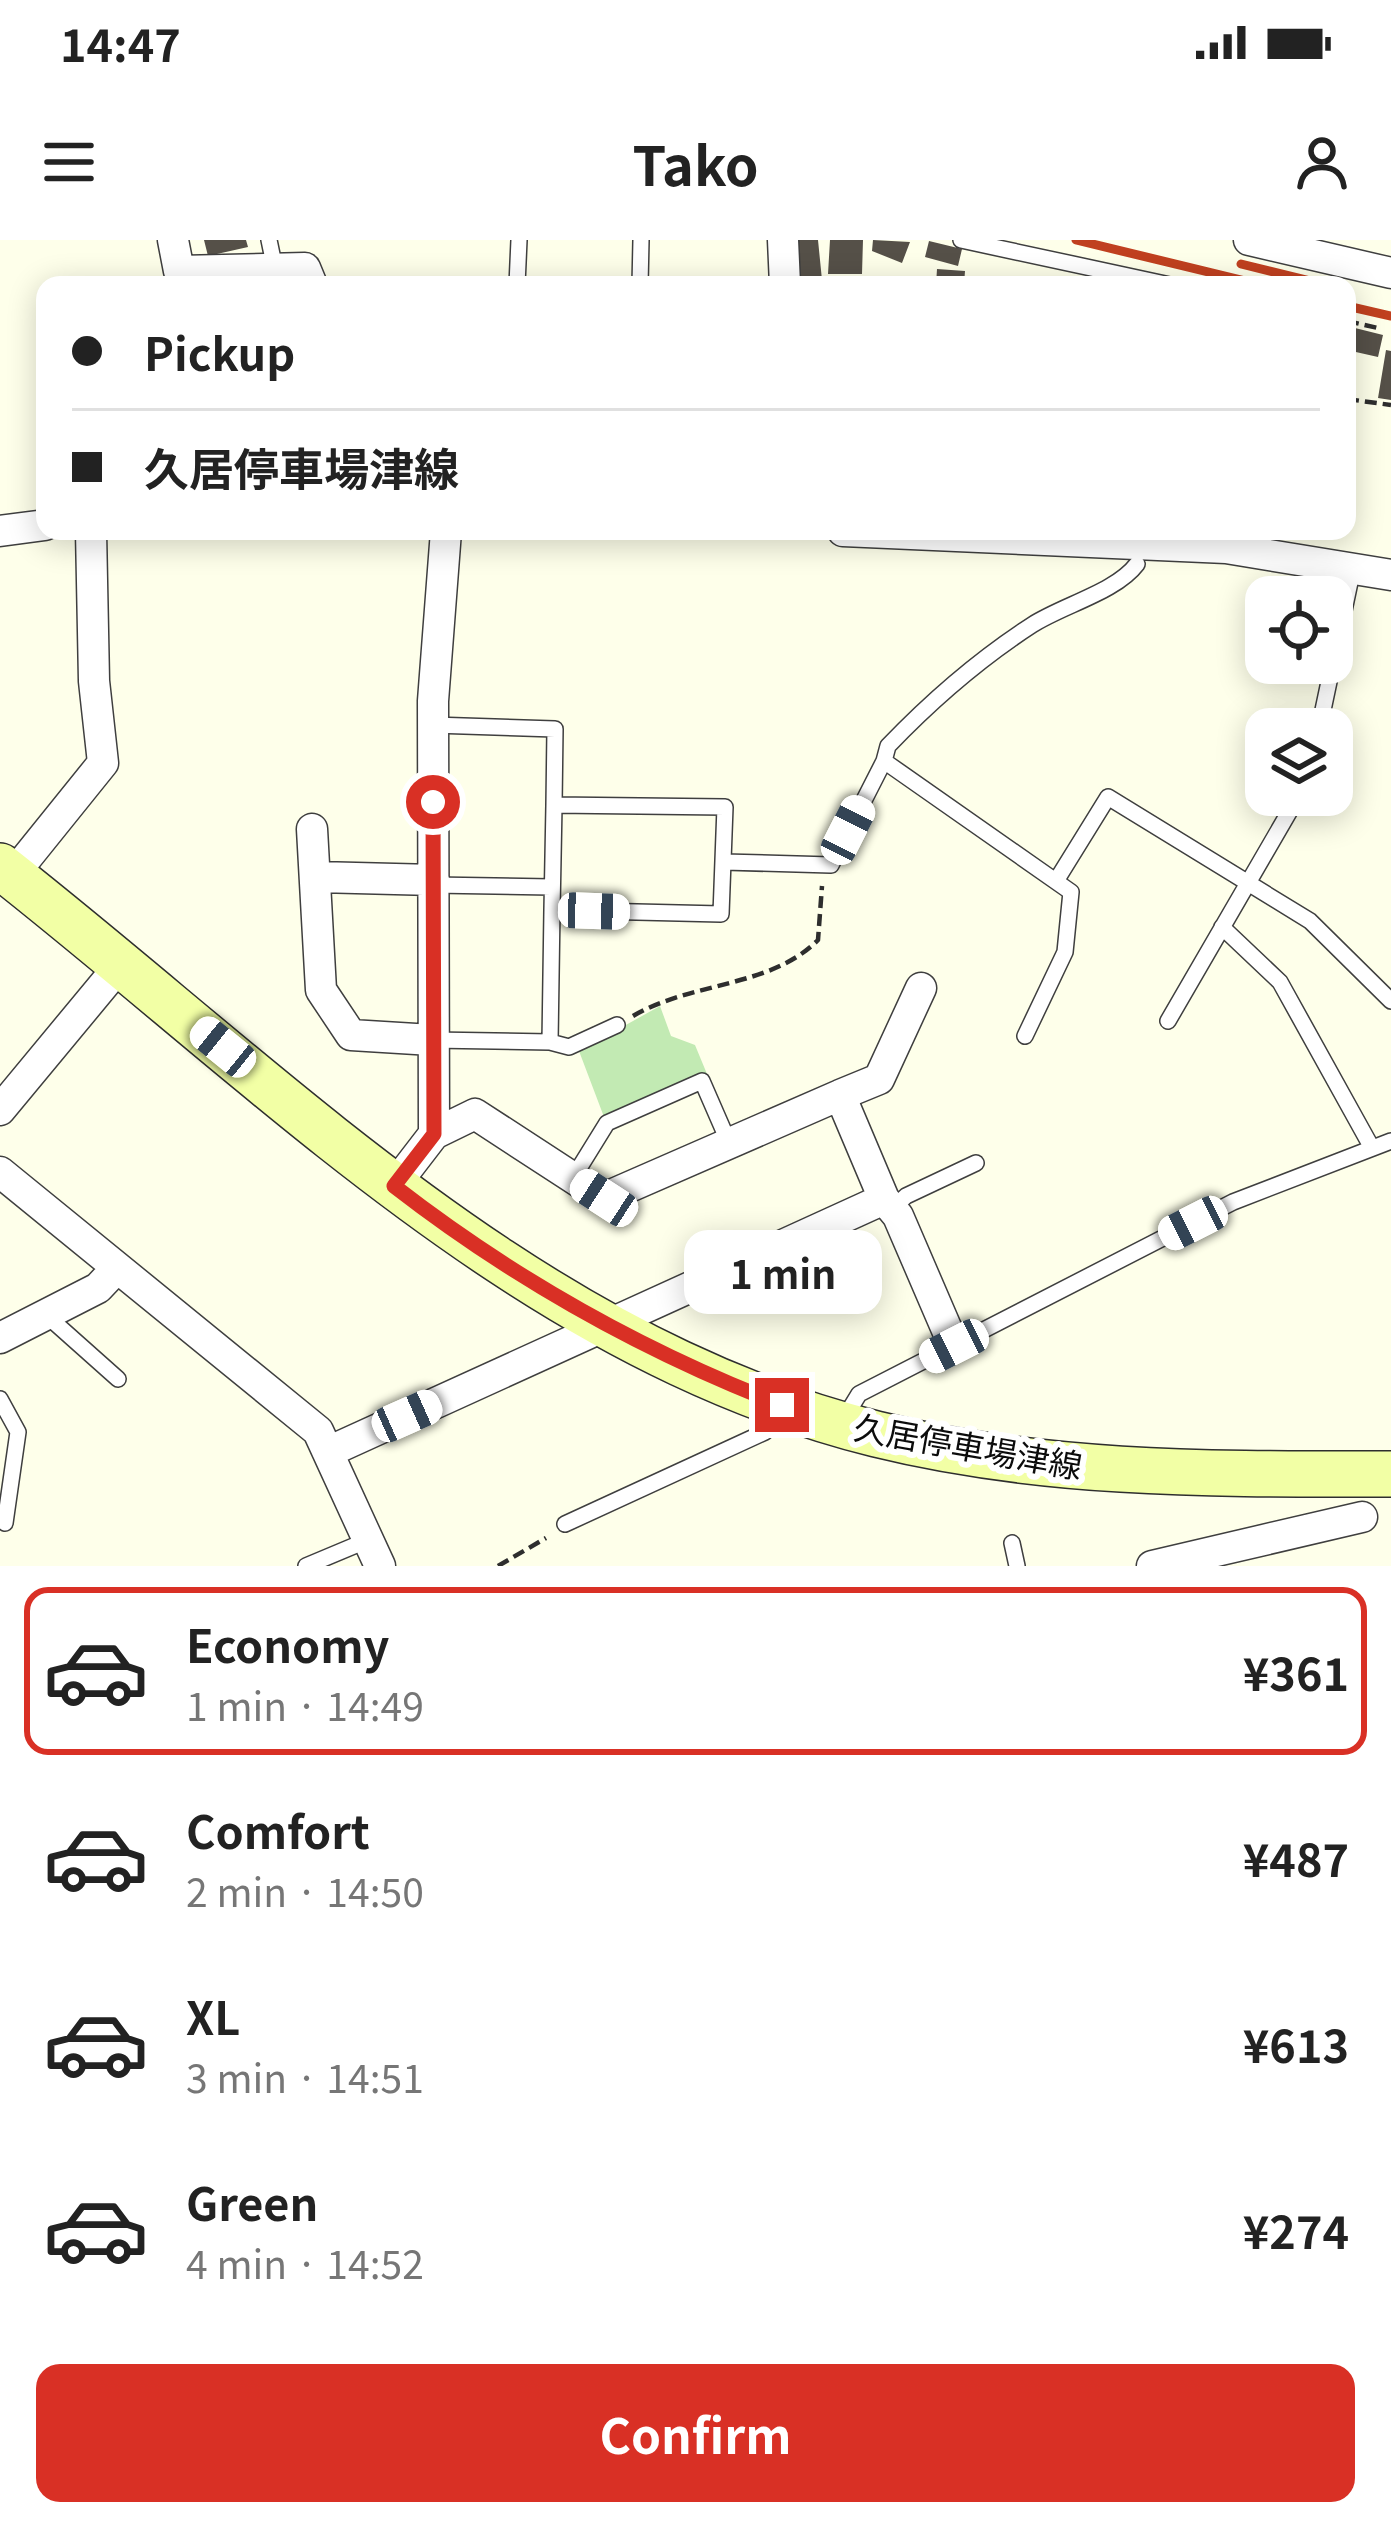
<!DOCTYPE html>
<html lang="en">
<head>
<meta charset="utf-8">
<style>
  :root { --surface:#fff; --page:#f2f2f2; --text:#222; --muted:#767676; --line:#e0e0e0; --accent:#d93025 }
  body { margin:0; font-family:Georgia,"Noto Sans JP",serif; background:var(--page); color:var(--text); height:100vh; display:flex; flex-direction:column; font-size:45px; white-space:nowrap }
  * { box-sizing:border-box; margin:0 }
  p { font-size:39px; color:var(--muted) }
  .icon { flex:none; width:66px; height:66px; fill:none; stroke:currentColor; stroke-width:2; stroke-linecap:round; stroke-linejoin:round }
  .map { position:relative; height:1326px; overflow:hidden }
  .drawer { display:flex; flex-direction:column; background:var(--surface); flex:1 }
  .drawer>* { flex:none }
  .guide { position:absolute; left:36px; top:36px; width:1320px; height:264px; border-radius:24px; box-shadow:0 6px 30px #0003; display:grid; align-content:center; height:264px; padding:0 36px; background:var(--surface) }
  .controls { position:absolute; left:1245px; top:336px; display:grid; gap:24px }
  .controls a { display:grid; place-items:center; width:108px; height:108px; border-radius:24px; background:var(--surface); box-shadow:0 6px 30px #0003; font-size:60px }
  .end { position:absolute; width:54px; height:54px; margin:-27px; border:15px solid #d93025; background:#fff; box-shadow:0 0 0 6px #fff }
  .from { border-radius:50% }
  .bubble { position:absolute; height:84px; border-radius:24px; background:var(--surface); box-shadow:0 6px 30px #0003; font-size:39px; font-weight:700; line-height:84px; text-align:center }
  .car { position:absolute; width:36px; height:72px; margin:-36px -18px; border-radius:15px; box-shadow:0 0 9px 3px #0007; background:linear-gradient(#fff 24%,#345 0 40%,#fff 0 76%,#345 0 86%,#fff 0) }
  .guide b { display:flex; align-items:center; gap:42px; height:114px; font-size:45px }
  .guide b+b { border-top:3px solid var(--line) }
  .guide i { width:30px; height:30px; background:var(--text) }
  ul { padding:21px 0 0; list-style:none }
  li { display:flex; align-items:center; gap:36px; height:168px; margin:0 24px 18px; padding:0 12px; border:6px solid transparent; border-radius:24px }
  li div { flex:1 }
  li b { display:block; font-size:45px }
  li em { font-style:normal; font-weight:700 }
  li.on { border-color:var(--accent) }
  li>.icon { width:108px; height:108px; stroke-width:1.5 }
  .cta { display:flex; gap:24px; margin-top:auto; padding:24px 36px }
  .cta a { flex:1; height:138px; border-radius:24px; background:var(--accent); color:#fff; font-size:48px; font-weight:700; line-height:138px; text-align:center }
  .status { display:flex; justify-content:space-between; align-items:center; height:84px; padding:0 60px; background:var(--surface); direction:ltr }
  .status svg { height:33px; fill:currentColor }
  header { display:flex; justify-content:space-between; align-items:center; height:156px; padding:0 36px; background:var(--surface); font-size:54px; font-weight:700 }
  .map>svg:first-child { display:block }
  .green { fill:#c2eab3 }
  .building { fill:#555048 }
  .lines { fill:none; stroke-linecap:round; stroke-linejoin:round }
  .lane-casing { stroke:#3f3f3f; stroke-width:18 }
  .street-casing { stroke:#3f3f3f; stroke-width:33 }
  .secondary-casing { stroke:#2e2e2e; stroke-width:48 }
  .path { stroke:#2e2e2e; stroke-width:4.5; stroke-dasharray:12 6; stroke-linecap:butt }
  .lane { stroke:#fff; stroke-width:15 }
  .street { stroke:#fff; stroke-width:30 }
  .secondary { stroke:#f2ffa5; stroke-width:45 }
  .rail { stroke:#c0401f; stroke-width:9 }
  .route { stroke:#d93025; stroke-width:15 }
  .labels { text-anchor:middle; stroke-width:12; stroke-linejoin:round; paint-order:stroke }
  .street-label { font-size:33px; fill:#0c0c0c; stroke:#fff }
</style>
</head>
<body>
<div class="status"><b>14:47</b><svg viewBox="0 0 49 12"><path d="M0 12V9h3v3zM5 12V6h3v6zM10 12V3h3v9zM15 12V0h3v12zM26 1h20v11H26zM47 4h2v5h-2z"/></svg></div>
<header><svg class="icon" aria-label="menu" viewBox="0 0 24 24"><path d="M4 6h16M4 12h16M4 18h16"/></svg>Tako<svg class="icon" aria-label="person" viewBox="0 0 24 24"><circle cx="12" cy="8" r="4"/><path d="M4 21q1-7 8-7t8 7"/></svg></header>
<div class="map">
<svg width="1391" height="1326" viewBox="0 0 1391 1326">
  <rect width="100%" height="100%" fill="#feffea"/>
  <path class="green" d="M660 766 671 796 695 805 707 834 604 877 579 811Z"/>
  <path class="building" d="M204 0H246L248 7 208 16Z
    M793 0H818L822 40 797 42Z
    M830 0H863L862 34H828Z
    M873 0 910 2 902 23 872 11Z
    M929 1 962 9 958 26 925 17Z
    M937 29 965 31 964 45H936Z
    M1347 86 1383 95 1378 117 1347 110Z
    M1386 110 1391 111V160L1378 158Z"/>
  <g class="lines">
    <g class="lane-casing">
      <path id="lane" d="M269 0 275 29
        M961 0 1170 45
        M517 45 519 0
        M640 45 641 0
        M433 485 555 489 554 565
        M1319 489 1353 328
        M884 521 888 506C933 459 978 420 1032 385 1063 365 1116 352 1137 324
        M724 622 831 625 884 521 1071 652 1065 712 1025 796
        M1056 641 1108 557 1310 681 1391 761
        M433 645 551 647
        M1222 687 1280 742 1372 908
        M1168 781 1299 555
        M432 800 550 802 552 670 721 674 725 567 554 565 552 670
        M550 802 569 807 617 785
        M573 938 607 883 702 841 729 903
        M892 969 906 956 976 923
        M45 1074 118 1139
        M0 1159 18 1192 5 1283
        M845 1177 859 1154 1233 962 1391 901
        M565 1284 765 1192 780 1168
        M1012 1303 1017 1326
        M306 1326 368 1300"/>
    </g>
    <g class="street-casing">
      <path id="street" d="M173 0 179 31 305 28 312 45
        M783 0 785 45
        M1249 0 1391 33
        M0 291 45 285
        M843 291 1226 308 1391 335
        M312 589 321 750 351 795 432 800
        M12 636 103 523 94 441 91 291
        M317 637 434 640
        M840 855 879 839 921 748
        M0 870 121 724
        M434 894 475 874 604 958 840 855 884 959
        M0 932 318 1191 380 1326
        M394 946 434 894 433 461 446 291
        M0 1098 98 1048 116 1029
        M328 1212 884 959 898 976 954 1106
        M1152 1326 1362 1277"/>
    </g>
    <g class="secondary-casing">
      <path id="secondary" d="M0 626C274 841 528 1107 876 1194 1046 1236 1218 1234 1391 1234"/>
    </g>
    <path class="path" d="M1347 81 1378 88
      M1347 159 1391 165
      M633 776C693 741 770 748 818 700L822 646
      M498 1326 546 1298"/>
    <use href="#lane" class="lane"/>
    <use href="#street" class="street"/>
    <use href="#secondary" class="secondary"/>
    <path class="rail" d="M1076 0 1262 45
      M1241 24 1327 45
      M1347 66 1391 76"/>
  </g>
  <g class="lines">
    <path class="route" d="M433 562 434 894 394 946C514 1039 640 1110 782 1165"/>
  </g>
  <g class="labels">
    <g class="street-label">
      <text transform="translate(968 1207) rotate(10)" y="12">久居停車場津線</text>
    </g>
  </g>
</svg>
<div class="controls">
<a><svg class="icon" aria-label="locate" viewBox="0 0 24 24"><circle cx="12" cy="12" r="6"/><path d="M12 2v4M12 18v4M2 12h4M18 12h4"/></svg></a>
<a><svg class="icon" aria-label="layers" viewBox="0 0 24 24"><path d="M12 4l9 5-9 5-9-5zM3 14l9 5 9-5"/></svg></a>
</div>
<i class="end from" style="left:433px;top:562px"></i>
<i class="end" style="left:782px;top:1165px"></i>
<div class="bubble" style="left:684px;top:990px;width:198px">1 min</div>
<i class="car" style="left:848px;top:590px;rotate:27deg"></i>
<i class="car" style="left:594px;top:671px;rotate:92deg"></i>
<i class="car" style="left:223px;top:807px;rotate:309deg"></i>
<i class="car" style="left:604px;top:958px;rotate:303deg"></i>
<i class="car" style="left:1193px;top:983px;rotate:243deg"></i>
<i class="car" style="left:954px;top:1106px;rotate:243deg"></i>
<i class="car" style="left:407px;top:1176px;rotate:66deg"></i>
<div class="guide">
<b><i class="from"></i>Pickup</b>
<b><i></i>久居停車場津線</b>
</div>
</div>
<section class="drawer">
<ul>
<li class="on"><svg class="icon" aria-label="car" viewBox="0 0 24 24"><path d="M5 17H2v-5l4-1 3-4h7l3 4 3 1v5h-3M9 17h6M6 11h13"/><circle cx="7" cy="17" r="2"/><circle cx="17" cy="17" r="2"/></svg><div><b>Economy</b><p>1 min · 14:49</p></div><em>¥361</em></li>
<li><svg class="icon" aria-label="car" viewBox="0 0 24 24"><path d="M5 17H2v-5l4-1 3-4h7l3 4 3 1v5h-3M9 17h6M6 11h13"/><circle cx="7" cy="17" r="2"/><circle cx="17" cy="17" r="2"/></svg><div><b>Comfort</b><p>2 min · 14:50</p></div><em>¥487</em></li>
<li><svg class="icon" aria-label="car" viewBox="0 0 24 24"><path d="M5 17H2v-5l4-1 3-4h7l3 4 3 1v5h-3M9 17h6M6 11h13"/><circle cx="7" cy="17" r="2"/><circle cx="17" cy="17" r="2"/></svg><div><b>XL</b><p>3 min · 14:51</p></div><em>¥613</em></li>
<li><svg class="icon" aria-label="car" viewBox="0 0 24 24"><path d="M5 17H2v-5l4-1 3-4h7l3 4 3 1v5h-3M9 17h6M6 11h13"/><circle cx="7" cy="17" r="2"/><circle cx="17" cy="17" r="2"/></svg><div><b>Green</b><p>4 min · 14:52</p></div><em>¥274</em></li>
</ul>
<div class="cta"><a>Confirm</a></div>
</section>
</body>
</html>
